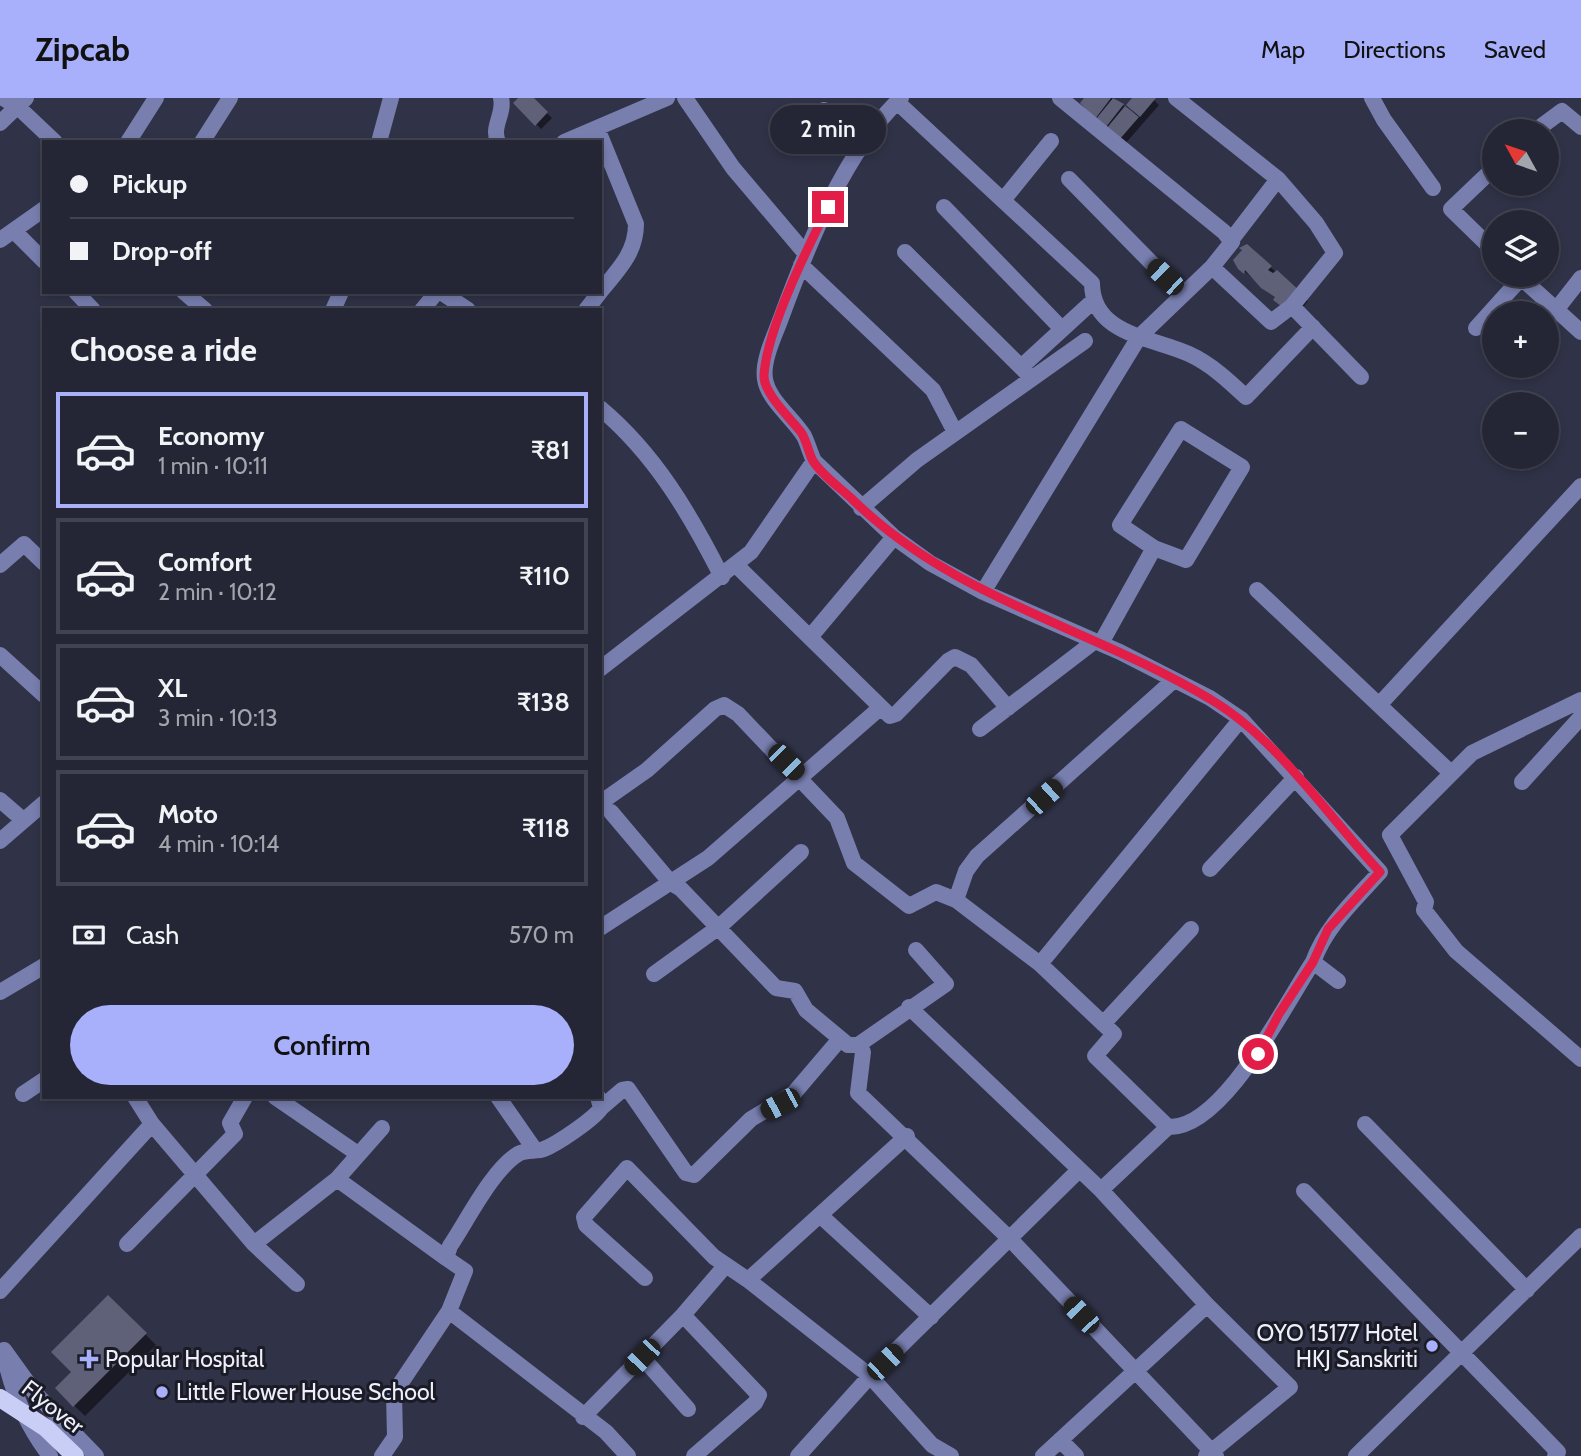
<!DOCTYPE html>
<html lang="en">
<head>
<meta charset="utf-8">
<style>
  :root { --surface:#242635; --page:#303241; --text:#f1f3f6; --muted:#a3a5ad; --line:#414350; --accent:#a8b0fc }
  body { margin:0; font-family:Cabin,sans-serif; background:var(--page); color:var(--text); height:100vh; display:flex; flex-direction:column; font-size:26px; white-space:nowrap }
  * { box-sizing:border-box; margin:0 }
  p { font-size:23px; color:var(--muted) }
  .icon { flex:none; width:38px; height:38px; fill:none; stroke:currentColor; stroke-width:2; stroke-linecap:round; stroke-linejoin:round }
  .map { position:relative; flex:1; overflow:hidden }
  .panel { position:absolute; left:42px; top:210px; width:560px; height:791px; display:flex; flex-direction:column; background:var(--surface); border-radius:0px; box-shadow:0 4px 10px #0003,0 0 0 2px var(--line) }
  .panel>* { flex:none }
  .banner { position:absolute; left:42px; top:42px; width:560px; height:154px; border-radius:0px; box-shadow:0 4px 10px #0003,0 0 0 2px var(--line); display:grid; align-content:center; height:154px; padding:0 28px; background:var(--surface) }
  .needle { width:46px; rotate:310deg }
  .tools { position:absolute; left:1482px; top:21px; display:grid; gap:14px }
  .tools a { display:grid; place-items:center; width:77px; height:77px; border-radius:50%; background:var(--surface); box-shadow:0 4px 10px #0003,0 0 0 2px var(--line); font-size:35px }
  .end { position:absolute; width:32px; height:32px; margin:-16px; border:9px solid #e11d48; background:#fff; box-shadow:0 0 0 4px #fff }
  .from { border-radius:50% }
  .bubble { position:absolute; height:49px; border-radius:24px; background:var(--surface); box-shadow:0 4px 10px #0003,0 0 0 2px var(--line); font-size:23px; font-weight:600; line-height:49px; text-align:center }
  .car { position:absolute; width:21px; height:42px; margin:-21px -10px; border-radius:9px; box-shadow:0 0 5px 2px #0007; background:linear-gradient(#222 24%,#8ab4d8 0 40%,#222 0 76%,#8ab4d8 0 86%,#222 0) }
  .banner b { display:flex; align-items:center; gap:24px; height:66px; font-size:26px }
  .banner b+b { border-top:2px solid var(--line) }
  .banner i { width:18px; height:18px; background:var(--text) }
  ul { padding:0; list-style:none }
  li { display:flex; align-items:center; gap:21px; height:116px; margin:0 14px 10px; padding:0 14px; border:4px solid var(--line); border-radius:0px }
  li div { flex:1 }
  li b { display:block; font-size:26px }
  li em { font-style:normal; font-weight:600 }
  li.selected { border-color:var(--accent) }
  li>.icon { width:63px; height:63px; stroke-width:1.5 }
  h2 { padding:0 28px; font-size:32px; line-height:84px }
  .pay { display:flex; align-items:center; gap:18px; height:77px; padding:0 28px; font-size:26px }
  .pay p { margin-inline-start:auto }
  .cta { display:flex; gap:14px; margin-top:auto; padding:14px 28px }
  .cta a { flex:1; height:80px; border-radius:42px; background:var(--accent); color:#111; font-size:28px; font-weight:600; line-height:80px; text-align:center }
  header { display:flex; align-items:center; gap:42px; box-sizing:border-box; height:98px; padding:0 35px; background:var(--accent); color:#111 }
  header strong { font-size:33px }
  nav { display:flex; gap:38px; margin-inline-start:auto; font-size:24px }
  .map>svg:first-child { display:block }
  .shadow { fill:#0007 }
  .building { fill:#5e6178 }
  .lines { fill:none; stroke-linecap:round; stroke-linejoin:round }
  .minor { stroke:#787eae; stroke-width:16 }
  .major-bridge { stroke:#c8cef5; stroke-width:18 }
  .route { stroke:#e11d48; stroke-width:9 }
  .poi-dot { fill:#a8b0fc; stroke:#1a1b24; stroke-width:2.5 }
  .labels { text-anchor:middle; stroke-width:6; stroke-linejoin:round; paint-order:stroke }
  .poi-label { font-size:23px; fill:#edeffd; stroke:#1a1b24; text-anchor:start }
  .street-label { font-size:23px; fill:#edeffd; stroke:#1a1b24 }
</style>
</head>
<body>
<header>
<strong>Zipcab</strong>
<nav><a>Map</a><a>Directions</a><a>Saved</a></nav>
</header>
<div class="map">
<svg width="1581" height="1358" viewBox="0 0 1581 1358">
  <rect width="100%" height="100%" fill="#303247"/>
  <path class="shadow" d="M521 0H531L552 20 541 31 515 5Z
    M1086 0H1113L1136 17 1128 7 1135 0H1152L1159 7 1125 46 1082 5Z
    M1247 148 1308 203 1297 217 1244 173Z
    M108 1199 156 1247 85 1318 57 1291 74 1274Z"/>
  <path class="building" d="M518 0H534L548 14 535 28 513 5Z
    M1084 0H1111L1095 21 1080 5Z
    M1113 0 1124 6 1106 29 1096 21Z
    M1132 0H1156L1140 19 1126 7Z
    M1125 8 1139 19 1119 42 1106 31Z
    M1247 146 1272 168 1268 172 1273 175 1277 172 1301 194 1281 208 1273 202 1275 199 1261 190 1245 172 1244 176 1238 171 1233 162 1242 152 1239 150Z
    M108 1197 147 1235 73 1309 55 1290 71 1274 51 1254Z"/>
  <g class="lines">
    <path class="minor" d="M3 0 18 9 55 44
      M685 0 733 70 805 155
      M1176 0 1278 81 1316 125 1335 155 1292 208 1361 279
      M1372 0 1384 22 1433 90
      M897 4 1092 185C1092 237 1152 239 1189 256 1211 266 1229 283 1246 299L1313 229
      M824 12 864 47
      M0 25 26 0
      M597 30 636 126C636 155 618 172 600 194
      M1535 33 1562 13 1581 29
      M128 44 156 0
      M202 44 230 0
      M379 44 391 0
      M498 44C491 28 505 16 501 0
      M564 44 667 0
      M1494 70 1451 111 1494 153
      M1069 81 1183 197
      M1004 101 1051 43
      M944 109 1062 231
      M15 134 44 163
      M1232 141 1278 81
      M0 142 44 111
      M905 154 1032 280
      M801 167 933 292 955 334
      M1212 169 1271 224 1292 208
      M1518 177 1581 234
      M76 194 93 212
      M184 194 205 212
      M333 212 341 194
      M422 212 436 195 441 194 468 212
      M586 212 600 194
      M1556 212 1581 180
      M1476 230 1521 180
      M1021 269 1092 204
      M600 310C655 356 690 416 722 479
      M814 363 894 439 930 465 983 494 1120 554 1210 600 1241 621 1380 774C1354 803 1326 828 1313 864L1338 883
      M861 410 917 362 1085 243
      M0 467 24 446 44 465
      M736 467 890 618 896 616 948 563 955 559 971 567 1008 610
      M1257 492 1451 675
      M983 494 1139 239 1212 169 1232 144 1224 134 1060 0
      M811 538 894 439
      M1101 545 1154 450 1120 427 1181 331 1242 369 1186 462 1154 450
      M0 557 44 597
      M600 571 751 454 814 363C810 355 808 346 804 338 793 320 768 302 765 281 762 262 775 237 781 220 808 147 844 54 901 0
      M1581 602 1472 655 1390 737 1426 804 1424 812 1456 853 1581 961
      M1379 607 1581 388
      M980 631 1095 543
      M1522 684 1581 619
      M0 702 22 721
      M600 705 647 672 715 611 724 607 738 616 837 720 854 765 909 808 936 794 956 802 1040 866 1114 936 1095 958 1168 1029 1101 1092
      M611 714 671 785 681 791 776 890 795 893 806 912 848 947H858L946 886 916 852
      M0 743 44 705
      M1210 771 1296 679
      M956 802 966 773 977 758 1174 582
      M600 830 708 760 880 610
      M1040 866 1241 621
      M654 876 719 829 801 754
      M0 894 44 868
      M909 909 1101 1092 1207 1207 1043 1358
      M1103 926 1191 831
      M863 954 858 995 1011 1142 1216 1358
      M23 996 44 982
      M135 999 152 1026 254 1146 297 1186
      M275 999 358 1056
      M498 999 535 1052
      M601 1010 622 992 628 991 686 1075 694 1077 751 1021 794 995 840 941
      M1365 1026 1527 1192
      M1168 1029C1223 1032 1285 906 1313 864
      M337 1081 446 1160
      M1304 1093 1558 1354 1555 1358
      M821 1118 931 1219
      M127 1146 235 1036 230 1025 245 999
      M254 1146 337 1081 382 1030
      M645 1180 586 1127 584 1119 627 1070 714 1159 748 1182 870 1278 932 1347 951 1358
      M748 1182 907 1038
      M0 1193 152 1026
      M449 1213 606 1334 628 1358
      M683 1217 759 1297 755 1305 694 1358
      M4 1252 35 1295 96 1358
      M642 1259 688 1311
      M5 1260C13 1297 27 1328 50 1358
      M583 1319 683 1217 726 1167
      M1060 1342 1076 1358
      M382 1358 395 1339 394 1295 449 1213 465 1173 446 1160 450 1148C467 1123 492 1072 518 1056 526 1051 536 1054 544 1051 557 1046 594 1021 601 1010L598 999
      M798 1358 870 1278 1079 1072
      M1206 1358 1290 1289 1207 1207
      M1356 1358 1581 1138"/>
    <path class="major-bridge" d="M0 1300 46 1330 75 1358"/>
  </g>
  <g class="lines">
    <path class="route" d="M828 109C807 151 767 231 764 277 763 295 790 320 801 334 807 343 808 354 813 363 822 377 839 389 851 400 953 501 1090 529 1210 601 1278 641 1326 716 1380 774L1328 831 1313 864 1279 916 1258 956"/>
  </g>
  <g class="poi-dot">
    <circle cx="1432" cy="1248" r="7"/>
    <path d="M85.5 1250.5h7v7h7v7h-7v7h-7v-7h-7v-7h7z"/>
    <circle cx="162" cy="1294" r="7"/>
  </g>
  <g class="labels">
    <g class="poi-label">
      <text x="1418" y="1243" text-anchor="end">OYO 15177 Hotel<tspan x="1418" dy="26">HKJ Sanskriti</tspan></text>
      <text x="105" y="1269">Popular Hospital</text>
      <text x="176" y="1302">Little Flower House School</text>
    </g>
    <g class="street-label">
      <text transform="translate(53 1309) rotate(38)" y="8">Flyover</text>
    </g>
  </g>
</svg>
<div class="tools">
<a><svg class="needle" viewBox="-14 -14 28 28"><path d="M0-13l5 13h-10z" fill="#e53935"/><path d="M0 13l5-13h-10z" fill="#a3a5ad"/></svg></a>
<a><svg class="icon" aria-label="layers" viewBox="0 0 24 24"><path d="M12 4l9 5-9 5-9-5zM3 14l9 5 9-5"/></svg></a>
<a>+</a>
<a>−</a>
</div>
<i class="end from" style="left:1258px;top:956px"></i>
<i class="end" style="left:828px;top:109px"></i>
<div class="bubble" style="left:770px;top:7px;width:116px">2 min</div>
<i class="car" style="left:1165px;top:179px;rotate:314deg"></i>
<i class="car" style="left:786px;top:664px;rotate:135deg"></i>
<i class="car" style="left:1044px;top:699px;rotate:48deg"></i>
<i class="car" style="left:780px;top:1006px;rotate:242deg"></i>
<i class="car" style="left:1081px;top:1217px;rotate:317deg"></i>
<i class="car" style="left:642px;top:1259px;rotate:224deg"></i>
<i class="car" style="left:885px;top:1264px;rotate:46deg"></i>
<div class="banner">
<b><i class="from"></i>Pickup</b>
<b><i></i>Drop-off</b>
</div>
<section class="panel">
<h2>Choose a ride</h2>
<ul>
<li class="selected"><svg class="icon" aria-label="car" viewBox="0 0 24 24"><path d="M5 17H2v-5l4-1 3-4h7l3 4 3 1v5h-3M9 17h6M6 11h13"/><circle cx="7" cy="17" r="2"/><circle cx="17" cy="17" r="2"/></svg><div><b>Economy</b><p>1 min · 10:11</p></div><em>₹81</em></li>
<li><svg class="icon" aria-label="car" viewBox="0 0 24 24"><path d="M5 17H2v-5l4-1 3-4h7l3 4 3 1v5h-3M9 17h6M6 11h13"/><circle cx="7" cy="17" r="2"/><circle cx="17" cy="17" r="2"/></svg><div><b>Comfort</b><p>2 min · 10:12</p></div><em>₹110</em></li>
<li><svg class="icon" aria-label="car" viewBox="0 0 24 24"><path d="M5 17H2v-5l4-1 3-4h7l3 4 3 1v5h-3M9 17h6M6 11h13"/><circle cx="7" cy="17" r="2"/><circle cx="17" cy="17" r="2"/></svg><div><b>XL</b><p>3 min · 10:13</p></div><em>₹138</em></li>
<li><svg class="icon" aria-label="car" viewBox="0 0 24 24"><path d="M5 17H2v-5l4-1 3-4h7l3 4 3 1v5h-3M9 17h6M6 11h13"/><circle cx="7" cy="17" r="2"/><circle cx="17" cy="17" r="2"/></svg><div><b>Moto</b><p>4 min · 10:14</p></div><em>₹118</em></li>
</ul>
<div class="pay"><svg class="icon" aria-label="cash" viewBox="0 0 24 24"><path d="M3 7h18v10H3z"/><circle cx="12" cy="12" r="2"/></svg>Cash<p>570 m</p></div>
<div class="cta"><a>Confirm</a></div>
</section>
</div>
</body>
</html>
